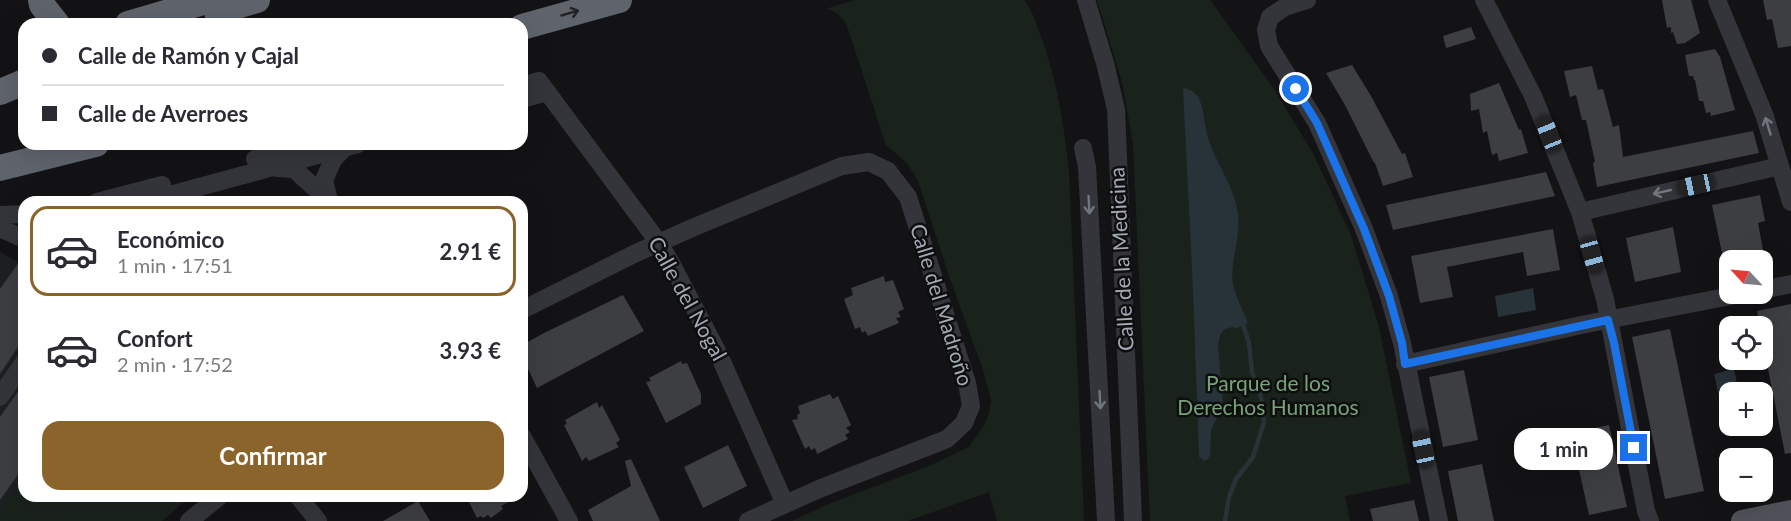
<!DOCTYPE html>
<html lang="es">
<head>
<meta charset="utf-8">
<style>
  :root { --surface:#fff; --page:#f2f2f3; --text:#2b2b33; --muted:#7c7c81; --line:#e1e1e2; --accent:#8a642a }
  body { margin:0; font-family:Lato,sans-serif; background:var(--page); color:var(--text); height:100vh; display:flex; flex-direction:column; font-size:22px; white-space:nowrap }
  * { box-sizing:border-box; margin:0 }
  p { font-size:20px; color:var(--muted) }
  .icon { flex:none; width:33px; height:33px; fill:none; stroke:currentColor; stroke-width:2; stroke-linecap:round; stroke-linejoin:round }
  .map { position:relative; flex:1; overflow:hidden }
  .drawer { position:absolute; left:18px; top:196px; width:510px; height:306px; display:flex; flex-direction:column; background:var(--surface); border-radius:18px; box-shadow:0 6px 24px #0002 }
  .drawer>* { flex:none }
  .top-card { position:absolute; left:18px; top:18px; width:510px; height:132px; border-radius:18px; box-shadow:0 6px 24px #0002; display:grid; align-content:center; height:132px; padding:0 24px; background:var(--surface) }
  .needle { width:39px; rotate:296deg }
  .tools { position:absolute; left:1719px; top:250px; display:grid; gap:12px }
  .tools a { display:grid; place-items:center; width:54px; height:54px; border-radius:12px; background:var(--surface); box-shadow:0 6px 24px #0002; font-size:30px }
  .end { position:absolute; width:27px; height:27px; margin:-14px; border:8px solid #1a73e8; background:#fff; box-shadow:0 0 0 3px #fff }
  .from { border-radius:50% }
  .bubble { position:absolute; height:42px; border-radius:18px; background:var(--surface); box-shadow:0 6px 24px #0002; font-size:20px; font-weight:700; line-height:42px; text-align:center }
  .car { position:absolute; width:18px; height:36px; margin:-18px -9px; border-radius:8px; box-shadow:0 0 4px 2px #0007; background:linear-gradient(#222 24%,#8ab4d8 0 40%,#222 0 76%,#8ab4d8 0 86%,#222 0) }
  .top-card b { display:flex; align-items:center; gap:21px; height:57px; font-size:22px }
  .top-card b+b { border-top:2px solid var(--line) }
  .top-card i { width:15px; height:15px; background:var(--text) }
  ul { padding:10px 0 0; list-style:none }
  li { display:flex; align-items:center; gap:18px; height:90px; margin:0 12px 9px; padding:0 12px; border:3px solid transparent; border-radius:18px }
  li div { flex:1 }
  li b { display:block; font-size:22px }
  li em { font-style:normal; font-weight:700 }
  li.current { border-color:var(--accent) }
  li>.icon { width:54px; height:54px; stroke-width:1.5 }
  .action { display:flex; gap:12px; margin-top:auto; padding:12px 24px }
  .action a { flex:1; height:69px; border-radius:18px; background:var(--accent); color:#fff; font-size:24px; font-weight:700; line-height:69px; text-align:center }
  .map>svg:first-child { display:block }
  .built { fill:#1e1f22 }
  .green { fill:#1a231b }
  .water { fill:#283239 }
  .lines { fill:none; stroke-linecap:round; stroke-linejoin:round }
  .stream { stroke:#283239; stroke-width:4.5 }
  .building { fill:#3c3e42 }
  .minor { stroke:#33353a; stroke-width:18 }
  .major { stroke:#4f5259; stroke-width:22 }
  .highway { stroke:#5f636b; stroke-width:26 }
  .oneway { stroke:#222326 }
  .oneway2 { stroke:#71757e }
  .route { stroke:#1a73e8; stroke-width:8 }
  .labels { text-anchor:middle; stroke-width:5; stroke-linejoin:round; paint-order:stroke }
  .street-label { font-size:21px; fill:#a3aab6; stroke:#0e0e0f }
  .park-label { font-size:21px; fill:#78a378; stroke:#0e0e0f }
</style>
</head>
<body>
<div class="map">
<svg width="1791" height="521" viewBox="0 0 1791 521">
  <rect width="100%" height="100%" fill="#131315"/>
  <path class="built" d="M0 252 24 266V478L0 512Z"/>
  <path class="green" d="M855 0H1024C1032 10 1036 22 1040 34 1057 78 1064 126 1069 172L1084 521H997L989 492 908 521H792L824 506 931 465 969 447 983 427 989 414 991 400 983 370 949 276 918 181 908 164 886 145 846 23C840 15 835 10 825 9Z
    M1097 0H1210L1274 89 1314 155 1351 235 1379 327 1411 483 1345 496 1350 521H1150L1133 143 1122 82Z
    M24 478V496L190 497 162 521H0V512Z"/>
  <path class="water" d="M1183 88C1189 89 1194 91 1198 97 1205 109 1204 125 1208 138 1216 163 1236 190 1238 215 1241 237 1229 266 1233 284 1235 295 1244 312 1248 323L1237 328 1232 327 1225 329 1220 335 1218 345 1223 405 1211 430 1210 455 1208 459 1205 461 1199 457 1193 289Z
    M1533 288 1536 310 1498 317 1495 296Z
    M1734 369 1739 393H1730L1729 408 1722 409 1714 374Z"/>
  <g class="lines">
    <path class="stream" d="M1225 521 1229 497 1236 479 1253 457 1264 422 1261 397 1252 372 1249 343 1243 325"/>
  </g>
  <path class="building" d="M1662 0H1691L1700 33 1685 43 1677 44 1673 32 1671 33V27L1667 28Z
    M1763 0H1791V46L1778 48 1772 19 1767 20Z
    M1471 27 1476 39 1446 48 1443 36Z
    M1715 49 1720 57 1735 110 1711 116 1710 112 1706 113 1703 101H1699L1695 80H1694L1693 76H1689L1685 55Z
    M1352 65 1371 96 1402 154 1405 153 1413 177 1383 186 1375 163H1374L1345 105 1326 73Z
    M1592 66 1598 90 1603 89 1613 127 1619 125 1623 157 1753 131 1759 153 1597 187 1593 163 1595 162 1586 120H1582L1576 95 1570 97 1564 71Z
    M1499 83 1519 130 1521 129 1528 153 1499 161 1497 153 1492 155 1487 131 1483 133 1479 109 1471 111 1470 94Z
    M1546 172 1555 196 1393 230 1386 205Z
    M1760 195 1765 221 1758 223 1763 250 1723 258 1712 205Z
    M1673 227 1681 272 1635 282 1626 238Z
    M1553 229 1560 270 1527 276 1523 252 1447 267 1453 297 1420 303 1411 256Z
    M24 255V338L0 374V289Z
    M884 276 885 282 893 280 904 309 898 312 901 317 896 318 899 323 868 336 865 331 862 333 860 327 855 329 844 299 853 295 851 288Z
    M623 295 644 331 537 388 522 356V345L544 333Z
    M1791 304V453L1785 454 1762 339V327H1760L1757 311Z
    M1670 329 1704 491 1665 499 1632 337Z
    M681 361 682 364 687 363 701 394V404L666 423 646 382 651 381 649 378Z
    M1464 370 1478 440 1443 447 1429 377Z
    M24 383V466L0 500V417Z
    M830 394 833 399 838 396 851 425 846 428 850 432 845 435 848 439 817 454 815 448 811 450 809 446 805 449 792 420 798 419 797 415 800 413 798 406Z
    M597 402 599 408 602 405 620 440 616 443 619 447 589 461 586 457 582 461 564 425 567 424 565 420Z
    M1609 425 1627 507 1589 515 1571 433Z
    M728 445 747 486 703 508 684 467Z
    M631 459 660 521H593L588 510 631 486 625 461Z
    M1482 464 1494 521H1458L1448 471Z
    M466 496H519L501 506 503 509 491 518 488 515 483 518 481 516 477 518Z
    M1414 500 1419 521H1373L1370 509Z
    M418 501 430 521H383Z"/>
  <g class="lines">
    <path class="minor" d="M1086 0 1105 63 1116 109 1133 521
      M1307 0 1285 7 1270 17 1266 30 1269 46 1317 123 1364 229 1389 296 1402 343 1439 521
      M1484 0 1533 96 1580 212 1605 299 1646 511 1650 521
      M1717 0 1764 114 1791 202
      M522 86 539 81 659 243 671 263 719 355 785 504
      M522 99 547 92
      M1083 148 1087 167 1106 521
      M255 159 310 144
      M277 168 294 169 329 201 324 180 333 160 344 148
      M97 202 162 185
      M144 202 358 144
      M1580 212 1780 166
      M0 215 24 214
      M0 228 24 239
      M1762 290 1791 284
      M522 310 634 254 692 228 842 166 869 162 888 171 908 197 967 383 971 406 964 423 947 439 819 489 748 521
      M1405 364 1586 324 1741 294
      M0 397 24 362
      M522 436 569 521
      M298 496 318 521
      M189 521 220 496"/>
    <path class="major" d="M1742 521 1791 511"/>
    <path class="highway" d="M41 0 42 5 57 24
      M217 12 257 0
      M128 24 203 2 234 0
      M522 27 619 0
      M0 92 24 82
      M0 168 96 144"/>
  </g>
  <defs><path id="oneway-shaft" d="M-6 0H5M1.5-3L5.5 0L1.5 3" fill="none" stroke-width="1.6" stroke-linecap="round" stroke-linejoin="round" transform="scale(1.5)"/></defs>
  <use class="oneway" href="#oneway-shaft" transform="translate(570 13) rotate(-16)"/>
  <g class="oneway2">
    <use href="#oneway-shaft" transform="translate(1768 126) rotate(-107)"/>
    <use href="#oneway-shaft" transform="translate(1662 192) rotate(167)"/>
    <use href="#oneway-shaft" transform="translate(1089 205) rotate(87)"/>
    <use href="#oneway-shaft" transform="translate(1100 400) rotate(87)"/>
  </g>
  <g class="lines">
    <path class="route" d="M1296 89 1317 123 1364 229 1389 296 1402 343 1405 364 1608 320 1614 343 1634 448"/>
  </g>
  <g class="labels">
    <g class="street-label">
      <text transform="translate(1122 259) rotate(-93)" y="7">Calle de la Medicina</text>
      <text transform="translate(687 299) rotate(61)" y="7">Calle del Nogal</text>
      <text transform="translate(941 305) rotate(73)" y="7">Calle del Madroño</text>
    </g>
    <g class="park-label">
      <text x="1268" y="391">Parque de los<tspan x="1268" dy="24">Derechos Humanos</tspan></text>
    </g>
  </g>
</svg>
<div class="tools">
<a><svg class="needle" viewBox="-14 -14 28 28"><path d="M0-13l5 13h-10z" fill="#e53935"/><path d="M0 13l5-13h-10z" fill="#7c7c81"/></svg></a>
<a><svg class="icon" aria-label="locate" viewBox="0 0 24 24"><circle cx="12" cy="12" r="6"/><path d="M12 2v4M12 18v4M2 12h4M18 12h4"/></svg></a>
<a>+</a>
<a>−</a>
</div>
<i class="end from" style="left:1296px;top:89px"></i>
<i class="end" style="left:1634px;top:448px"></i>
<div class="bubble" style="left:1514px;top:428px;width:99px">1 min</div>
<i class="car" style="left:1549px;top:134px;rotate:338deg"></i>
<i class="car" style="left:1696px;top:185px;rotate:258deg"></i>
<i class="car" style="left:1592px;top:255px;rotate:164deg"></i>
<i class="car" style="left:1423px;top:449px;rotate:348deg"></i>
<div class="top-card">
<b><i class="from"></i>Calle de Ramón y Cajal</b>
<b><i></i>Calle de Averroes</b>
</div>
<section class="drawer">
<ul>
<li class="current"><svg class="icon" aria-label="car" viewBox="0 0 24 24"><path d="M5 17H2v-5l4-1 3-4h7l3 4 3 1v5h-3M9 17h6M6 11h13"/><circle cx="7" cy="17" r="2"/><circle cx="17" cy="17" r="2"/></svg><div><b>Económico</b><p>1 min · 17:51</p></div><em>2.91 €</em></li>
<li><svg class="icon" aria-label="car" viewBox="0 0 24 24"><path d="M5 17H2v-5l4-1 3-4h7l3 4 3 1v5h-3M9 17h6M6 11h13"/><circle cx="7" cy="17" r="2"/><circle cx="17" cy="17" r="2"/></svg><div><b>Confort</b><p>2 min · 17:52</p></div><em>3.93 €</em></li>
</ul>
<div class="action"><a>Confirmar</a></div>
</section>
</div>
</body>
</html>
